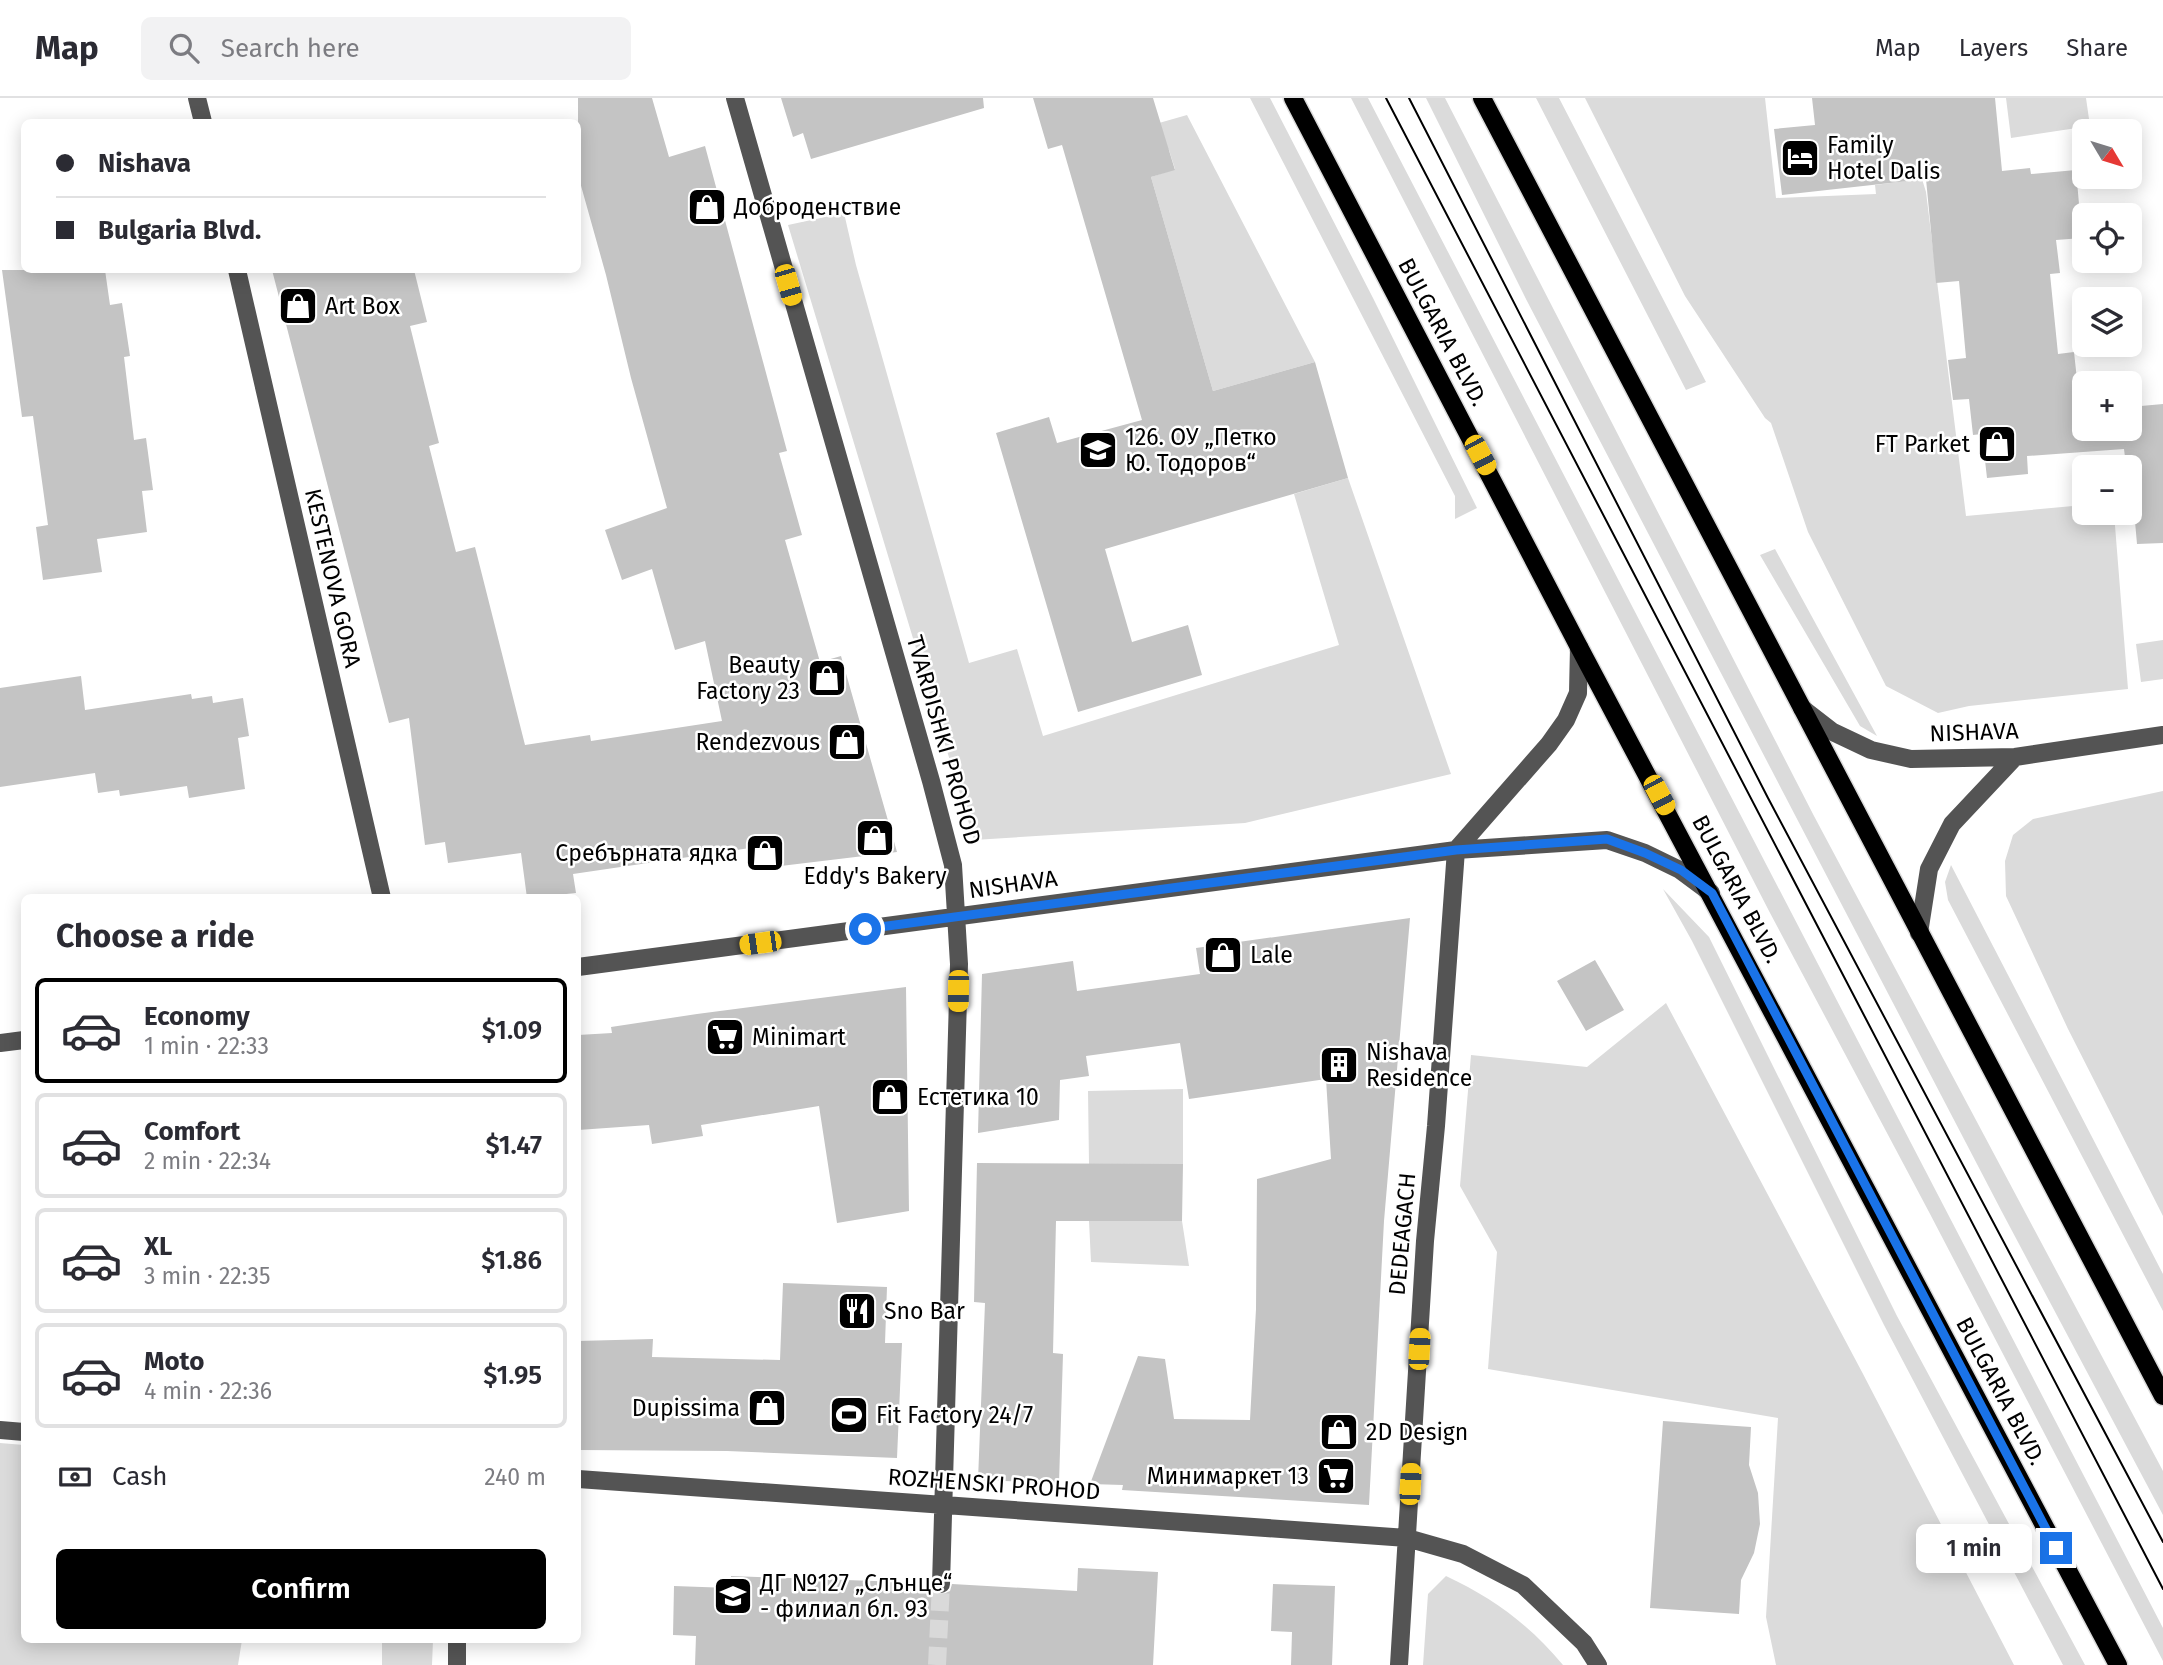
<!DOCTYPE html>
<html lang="en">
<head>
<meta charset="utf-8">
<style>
  :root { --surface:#fff; --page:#f2f2f3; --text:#2b2b33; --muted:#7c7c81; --line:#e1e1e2; --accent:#000 }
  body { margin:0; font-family:"Fira Sans",sans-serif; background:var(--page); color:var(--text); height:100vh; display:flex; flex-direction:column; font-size:26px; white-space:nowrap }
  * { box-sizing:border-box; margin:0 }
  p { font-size:23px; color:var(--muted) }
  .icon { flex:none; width:38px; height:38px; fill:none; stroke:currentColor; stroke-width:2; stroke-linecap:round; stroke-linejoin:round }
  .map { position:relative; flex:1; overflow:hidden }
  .side { position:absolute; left:21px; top:796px; width:560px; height:749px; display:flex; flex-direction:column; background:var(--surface); border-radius:10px; box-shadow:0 4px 18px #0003 }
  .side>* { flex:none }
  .banner { position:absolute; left:21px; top:21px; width:560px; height:154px; border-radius:10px; box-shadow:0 4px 18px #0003; display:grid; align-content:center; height:154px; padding:0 35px; background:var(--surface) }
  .needle { width:46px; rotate:128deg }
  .buttons { position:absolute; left:2072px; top:21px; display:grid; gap:14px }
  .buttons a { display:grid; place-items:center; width:70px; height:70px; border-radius:10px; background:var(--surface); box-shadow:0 4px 18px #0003; font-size:35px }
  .end { position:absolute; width:32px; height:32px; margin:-16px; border:9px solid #1a73e8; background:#fff; box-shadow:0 0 0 4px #fff }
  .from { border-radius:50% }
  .bubble { position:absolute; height:49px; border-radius:10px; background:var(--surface); box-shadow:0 4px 18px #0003; font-size:23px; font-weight:600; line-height:49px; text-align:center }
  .car { position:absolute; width:21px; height:42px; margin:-21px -10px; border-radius:9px; box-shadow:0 0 5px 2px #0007; background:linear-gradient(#f5c518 24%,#345 0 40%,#f5c518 0 76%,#345 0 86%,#f5c518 0) }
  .banner b { display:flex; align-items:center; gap:24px; height:66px; font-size:26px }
  .banner b+b { border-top:2px solid var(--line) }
  .banner i { width:18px; height:18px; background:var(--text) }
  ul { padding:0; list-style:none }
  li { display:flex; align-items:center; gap:21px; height:105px; margin:0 14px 10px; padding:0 21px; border:4px solid var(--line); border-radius:10px }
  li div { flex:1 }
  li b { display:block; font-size:26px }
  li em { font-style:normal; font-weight:600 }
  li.selected { border-color:var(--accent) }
  li>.icon { width:63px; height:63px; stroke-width:1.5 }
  h2 { padding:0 35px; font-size:32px; line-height:84px }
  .pay { display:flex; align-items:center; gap:18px; height:77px; padding:0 35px; font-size:26px }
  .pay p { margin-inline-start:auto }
  .primary-button { display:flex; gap:14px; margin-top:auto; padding:14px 35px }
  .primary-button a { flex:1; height:80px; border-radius:10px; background:var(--accent); color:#fff; font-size:28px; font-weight:600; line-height:80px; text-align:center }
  header { display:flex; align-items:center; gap:42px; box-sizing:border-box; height:98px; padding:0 35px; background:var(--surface); border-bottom:2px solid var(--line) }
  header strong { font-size:33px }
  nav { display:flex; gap:38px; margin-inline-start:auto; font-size:24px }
  .search { width:490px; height:63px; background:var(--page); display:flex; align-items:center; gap:18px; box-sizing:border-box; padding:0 24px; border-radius:10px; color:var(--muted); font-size:26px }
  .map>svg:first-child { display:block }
  .green { fill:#dbdbdb }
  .building { fill:#c4c4c4 }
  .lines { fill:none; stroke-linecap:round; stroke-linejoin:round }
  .minor-tunnel { stroke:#d9d9d9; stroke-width:18; stroke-dasharray:18 9; stroke-linecap:butt }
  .major-casing { stroke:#dbdbdb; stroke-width:21 }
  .minor { stroke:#545454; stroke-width:18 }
  .major { stroke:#000; stroke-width:18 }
  .tram { stroke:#000; stroke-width:2 }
  .route { stroke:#1a73e8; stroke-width:9 }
  .labels { text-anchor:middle; stroke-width:5; stroke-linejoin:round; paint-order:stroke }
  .poi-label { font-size:23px; fill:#000; stroke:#fff; text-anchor:start }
  .street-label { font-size:23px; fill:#000; stroke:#fff }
</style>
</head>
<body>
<header>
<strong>Map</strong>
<div class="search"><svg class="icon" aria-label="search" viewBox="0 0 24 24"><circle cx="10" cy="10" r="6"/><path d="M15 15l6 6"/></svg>Search here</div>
<nav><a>Map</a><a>Layers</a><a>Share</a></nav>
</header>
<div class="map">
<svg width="2163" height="1567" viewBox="0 0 2163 1567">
  <rect width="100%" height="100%" fill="#fff"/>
  <path class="green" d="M1250 0H1270L1373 200 1477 410 1455 421V398Z
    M1351 0H1368L2163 1530V1563L1929 1114 1769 813Z
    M1426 0H1445L1814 718 2163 1373V1417L2002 1114 1527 203Z
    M1536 0H1559L1706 284 1686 292Z
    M1585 0H1765L1776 100 1876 96 1875 87 1922 81 1926 94 1966 418 2084 407V415H2114L2128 591 1969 608 1938 615 1886 588 1808 434 1771 325 1765 320 1685 198Z
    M2006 0H2086L2090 28 2011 40Z
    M1187 17 1315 264 1213 293 1151 79 1175 71 1169 52 1138 31Z
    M844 115 856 167 969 565 1017 551 1043 638 1339 547 1294 396 1348 380 1451 676 1245 725 974 742 788 127Z
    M1775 451 1877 638 1860 628 1760 457Z
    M2163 542V581L2141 584 2136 546Z
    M2163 693V1118L2068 931 2006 798 2005 763 2013 737 2033 721Z
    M1951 767 2163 1176V1213L1948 802 1945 784Z
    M1663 791 1709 839 1897 1218 2085 1567H2063L1884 1227 1692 843Z
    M1666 905 1862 1274 2014 1567H1776L1766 1519 1778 1320 1488 1271 1497 1154 1460 1088 1471 957 1587 969Z
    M1183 991V1066H1089L1088 993Z
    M1089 1123H1182L1189 1168 1091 1164Z
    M0 1345 24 1347V1542H242L238 1567H0Z
    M1446 1478C1493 1500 1530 1527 1563 1567H1423L1428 1496Z
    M382 1542H433L432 1567H382Z"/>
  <path class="building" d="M578 0H652L669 59 705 48 787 353 779 355 802 437 785 442 820 564 841 558 897 754 755 771 750 750 573 776 576 795 527 800 521 755 448 765 445 744 425 747 409 620 389 625 272 172H414L427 224 410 228 439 345 429 348 456 454 475 449 525 647 590 637 591 643 722 623 705 543 675 552 652 471 622 482 605 432 667 410 631 280 606 177 578 77Z
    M781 0H983L984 10 811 61 803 35 793 39Z
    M1033 0H1153L1175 72 1151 79 1213 293 1315 264 1348 380 1105 451 1132 544 1188 527 1202 577 1078 614 996 335 1049 319 1057 345 1142 322 1062 47 1048 51Z
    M1812 0H1995L2002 73 2030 70 2031 76 2076 72 2082 140 2056 142 2060 175 2050 176 2058 256 2074 254 2078 291 2084 290V331H2130V309L2163 306V445L2137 446 2130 367H2126L2124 351 2027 358 2028 376 1987 380 1982 336 1973 337 1969 301 1953 302 1948 262 1966 260 1959 183 1936 185 1926 81 1782 97 1774 31 1815 27Z
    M2 172H105L110 207 122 205 130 258 124 259 134 342 146 340 153 392 142 393 147 434 97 441 102 474 43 482 36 429 48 427 33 318 22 319Z
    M81 578 85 612 191 596 192 601 212 598 213 605 243 600 249 638 238 640 245 691 189 700 187 688 120 698 119 692 98 695 95 675 0 689V590Z
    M1410 820 1384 1123 1369 1407 1122 1392 1123 1387 1090 1386 1138 1258 1165 1261 1174 1321 1250 1322 1256 1211 1257 1081 1331 1061 1326 981 1189 1001 1180 945 1086 958 1089 978 1060 982 1059 1022 978 1035 982 876 1073 863 1077 893 1200 876 1196 850Z
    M1595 862 1624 912 1586 933 1557 883Z
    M906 889 909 1113 837 1125 819 1008 701 1027 703 1038 652 1046 649 1027 578 1032V937L612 935 611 929 697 916Z
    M977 1065 1183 1066 1182 1123H1056L1053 1255 1063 1256 1059 1385 978 1382 985 1205 974 1204Z
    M783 1185 887 1189 885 1245H902L897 1360 727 1353 578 1352V1243L653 1241 652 1259 780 1262Z
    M1663 1323 1751 1329 1749 1367 1758 1395 1760 1426 1754 1455 1741 1482 1739 1516 1650 1510Z
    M1078 1470 1158 1474 1153 1567H695L696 1538 673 1537 674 1488 730 1490 731 1478 930 1485 934 1495 941 1497 950 1493 952 1486 1077 1493Z
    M1273 1486 1335 1488 1332 1567H1291L1292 1534 1271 1533Z"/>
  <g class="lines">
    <path class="minor-tunnel" d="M937 1567 941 1486"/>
    <g class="major-casing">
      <path id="major" d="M1293 0 1579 549 2118 1567
        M1482 0 2163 1298"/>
    </g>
    <path class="minor" d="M197 0 203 24
      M735 0 931 683 953 767 959 866 941 1486
      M237 172 382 800
      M1802 610 1833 634 1871 652 1911 661 2015 659 2163 637
      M1456 752 1549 646 1566 622 1578 595 1579 549
      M1919 835 1929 771 1952 726 2015 659
      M578 869 1456 752 1607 742 1645 755 1680 772 1711 795
      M0 945 24 942
      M0 1332 24 1334
      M578 1381 1407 1440 1463 1456 1523 1487 1584 1545 1598 1567
      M457 1567V1542
      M1399 1567 1425 1143 1436 1028 1456 752"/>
    <use href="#major" class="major"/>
    <path class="tram" d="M1386 0 2163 1491
      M1409 0 1768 700 2163 1444"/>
  </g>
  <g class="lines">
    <path class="route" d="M865 831 1456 752 1607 741 1645 755 1681 772 1712 795 2056 1450"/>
  </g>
  <defs>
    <g id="hotel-square" transform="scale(2.0125)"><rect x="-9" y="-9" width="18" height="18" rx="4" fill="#000" stroke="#fff"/><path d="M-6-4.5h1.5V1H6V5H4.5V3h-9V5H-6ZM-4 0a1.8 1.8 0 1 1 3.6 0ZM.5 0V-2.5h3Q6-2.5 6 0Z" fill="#fff"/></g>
    <g id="shop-square" transform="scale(2.0125)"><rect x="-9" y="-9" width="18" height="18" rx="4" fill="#000" stroke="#fff"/><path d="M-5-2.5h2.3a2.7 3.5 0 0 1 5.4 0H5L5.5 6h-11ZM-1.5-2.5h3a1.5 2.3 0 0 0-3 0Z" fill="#fff"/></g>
    <g id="school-square" transform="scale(2.0125)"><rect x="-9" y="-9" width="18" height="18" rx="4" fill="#000" stroke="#fff"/><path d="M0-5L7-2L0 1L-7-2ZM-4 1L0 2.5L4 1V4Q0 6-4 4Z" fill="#fff"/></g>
    <g id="supermarket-square" transform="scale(2.0125)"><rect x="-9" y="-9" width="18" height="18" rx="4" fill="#000" stroke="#fff"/><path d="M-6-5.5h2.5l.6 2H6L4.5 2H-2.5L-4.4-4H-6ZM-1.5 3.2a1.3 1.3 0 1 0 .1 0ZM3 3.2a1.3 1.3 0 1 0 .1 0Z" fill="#fff"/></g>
    <g id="building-square" transform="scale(2.0125)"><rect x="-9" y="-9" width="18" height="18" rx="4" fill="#000" stroke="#fff"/><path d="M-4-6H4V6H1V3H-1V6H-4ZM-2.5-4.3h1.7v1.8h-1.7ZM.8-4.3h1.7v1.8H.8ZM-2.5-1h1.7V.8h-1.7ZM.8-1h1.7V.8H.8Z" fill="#fff"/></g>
    <g id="restaurant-square" transform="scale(2.0125)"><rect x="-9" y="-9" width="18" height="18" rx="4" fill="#000" stroke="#fff"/><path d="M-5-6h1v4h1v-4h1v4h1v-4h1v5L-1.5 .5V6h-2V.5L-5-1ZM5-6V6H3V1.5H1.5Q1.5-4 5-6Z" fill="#fff"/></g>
    <g id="stadium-square" transform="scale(2.0125)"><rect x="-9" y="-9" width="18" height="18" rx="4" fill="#000" stroke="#fff"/><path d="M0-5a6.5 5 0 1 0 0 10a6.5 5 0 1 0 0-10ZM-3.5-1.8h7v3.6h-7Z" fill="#fff"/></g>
  </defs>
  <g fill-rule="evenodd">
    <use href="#hotel-square" x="1800" y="60"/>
    <use href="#shop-square" x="707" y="109"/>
    <use href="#shop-square" x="298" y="208"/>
    <use href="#shop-square" x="1997" y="346"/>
    <use href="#school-square" x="1098" y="352"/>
    <use href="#shop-square" x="827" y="580"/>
    <use href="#shop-square" x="847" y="644"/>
    <use href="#shop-square" x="875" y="740"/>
    <use href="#shop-square" x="765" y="755"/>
    <use href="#shop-square" x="1223" y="857"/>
    <use href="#supermarket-square" x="725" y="939"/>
    <use href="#building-square" x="1339" y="967"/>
    <use href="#shop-square" x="890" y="999"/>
    <use href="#restaurant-square" x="857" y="1213"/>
    <use href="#shop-square" x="767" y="1310"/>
    <use href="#stadium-square" x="849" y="1317"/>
    <use href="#shop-square" x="1339" y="1334"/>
    <use href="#supermarket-square" x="1336" y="1378"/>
    <use href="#school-square" x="733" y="1498"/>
  </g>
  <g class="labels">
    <g class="poi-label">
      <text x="1827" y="55">Family<tspan x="1827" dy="26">Hotel Dalis</tspan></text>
      <text x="734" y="117">Доброденствие</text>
      <text x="325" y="216">Art Box</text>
      <text x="1125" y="347">126. ОУ „Петко<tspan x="1125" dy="26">Ю. Тодоров“</tspan></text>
      <text x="1970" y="354" text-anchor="end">FT Parket</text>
      <text x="800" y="575" text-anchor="end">Beauty<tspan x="800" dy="26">Factory 23</tspan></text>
      <text x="820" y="652" text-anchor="end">Rendezvous</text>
      <text x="738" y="763" text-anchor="end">Сребърната ядка</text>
      <text x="875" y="786" text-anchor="middle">Eddy's Bakery</text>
      <text x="1250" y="865">Lale</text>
      <text x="752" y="947">Minimart</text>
      <text x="1366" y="962">Nishava<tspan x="1366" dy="26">Residence</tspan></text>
      <text x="917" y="1007">Естетика 10</text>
      <text x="884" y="1221">Sno Bar</text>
      <text x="740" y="1318" text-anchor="end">Dupissima</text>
      <text x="876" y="1325">Fit Factory 24/7</text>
      <text x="1366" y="1342">2D Design</text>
      <text x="1309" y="1386" text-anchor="end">Минимаркет 13</text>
      <text x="760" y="1493">ДГ №127 „Слънце“<tspan x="760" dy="26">- филиал бл. 93</tspan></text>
    </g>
    <g class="street-label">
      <text transform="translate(1443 234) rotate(62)" y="8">BULGARIA BLVD.</text>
      <text transform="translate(333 480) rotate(77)" y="8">KESTENOVA GORA</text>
      <text transform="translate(1974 634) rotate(-2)" y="8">NISHAVA</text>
      <text transform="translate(944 642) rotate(74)" y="8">TVARDISHKI PROHOD</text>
      <text transform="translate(1013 786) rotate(-8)" y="8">NISHAVA</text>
      <text transform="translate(1737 791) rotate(62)" y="8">BULGARIA BLVD.</text>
      <text transform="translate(1402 1136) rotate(-85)" y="8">DEDEAGACH</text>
      <text transform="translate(2001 1293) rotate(62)" y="8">BULGARIA BLVD.</text>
      <text transform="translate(994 1386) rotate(4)" y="8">ROZHENSKI PROHOD</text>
    </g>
  </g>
</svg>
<div class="buttons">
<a><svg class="needle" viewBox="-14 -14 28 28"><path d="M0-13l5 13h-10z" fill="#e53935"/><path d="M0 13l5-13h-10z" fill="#7c7c81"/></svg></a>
<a><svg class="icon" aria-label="locate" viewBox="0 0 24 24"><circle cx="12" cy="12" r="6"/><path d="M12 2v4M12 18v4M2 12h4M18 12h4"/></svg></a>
<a><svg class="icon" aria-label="layers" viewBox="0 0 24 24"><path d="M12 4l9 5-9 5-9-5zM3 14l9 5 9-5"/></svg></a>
<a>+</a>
<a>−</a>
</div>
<i class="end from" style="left:865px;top:831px"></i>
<i class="end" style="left:2056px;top:1450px"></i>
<div class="bubble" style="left:1916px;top:1426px;width:116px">1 min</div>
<i class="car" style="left:788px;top:187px;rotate:164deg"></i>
<i class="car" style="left:1480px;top:357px;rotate:152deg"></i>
<i class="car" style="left:1659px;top:697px;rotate:152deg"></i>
<i class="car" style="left:760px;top:845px;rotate:262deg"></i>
<i class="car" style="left:958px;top:893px;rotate:181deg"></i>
<i class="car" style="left:1419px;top:1251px;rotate:3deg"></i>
<i class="car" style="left:1410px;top:1386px;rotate:3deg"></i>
<div class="banner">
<b><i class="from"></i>Nishava</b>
<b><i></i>Bulgaria Blvd.</b>
</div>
<section class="side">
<h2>Choose a ride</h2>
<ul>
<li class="selected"><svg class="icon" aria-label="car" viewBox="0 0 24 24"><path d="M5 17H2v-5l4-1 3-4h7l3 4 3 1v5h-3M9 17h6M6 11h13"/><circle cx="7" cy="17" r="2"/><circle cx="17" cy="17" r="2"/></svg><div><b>Economy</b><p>1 min · 22:33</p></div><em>$1.09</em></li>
<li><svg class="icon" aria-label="car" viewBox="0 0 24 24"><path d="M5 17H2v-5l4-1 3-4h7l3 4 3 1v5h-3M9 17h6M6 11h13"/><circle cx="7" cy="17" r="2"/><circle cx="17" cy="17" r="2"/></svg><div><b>Comfort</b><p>2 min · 22:34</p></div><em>$1.47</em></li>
<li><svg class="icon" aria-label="car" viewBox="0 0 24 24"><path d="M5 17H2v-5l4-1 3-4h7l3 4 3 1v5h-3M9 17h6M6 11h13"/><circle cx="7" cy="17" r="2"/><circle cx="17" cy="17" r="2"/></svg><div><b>XL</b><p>3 min · 22:35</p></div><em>$1.86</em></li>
<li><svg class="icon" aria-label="car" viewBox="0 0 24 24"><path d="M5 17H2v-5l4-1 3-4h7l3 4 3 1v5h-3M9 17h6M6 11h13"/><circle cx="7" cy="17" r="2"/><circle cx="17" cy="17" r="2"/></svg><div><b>Moto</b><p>4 min · 22:36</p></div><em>$1.95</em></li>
</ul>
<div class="pay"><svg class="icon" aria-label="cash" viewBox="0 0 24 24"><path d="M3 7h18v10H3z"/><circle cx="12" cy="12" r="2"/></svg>Cash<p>240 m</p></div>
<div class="primary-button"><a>Confirm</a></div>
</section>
</div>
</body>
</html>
